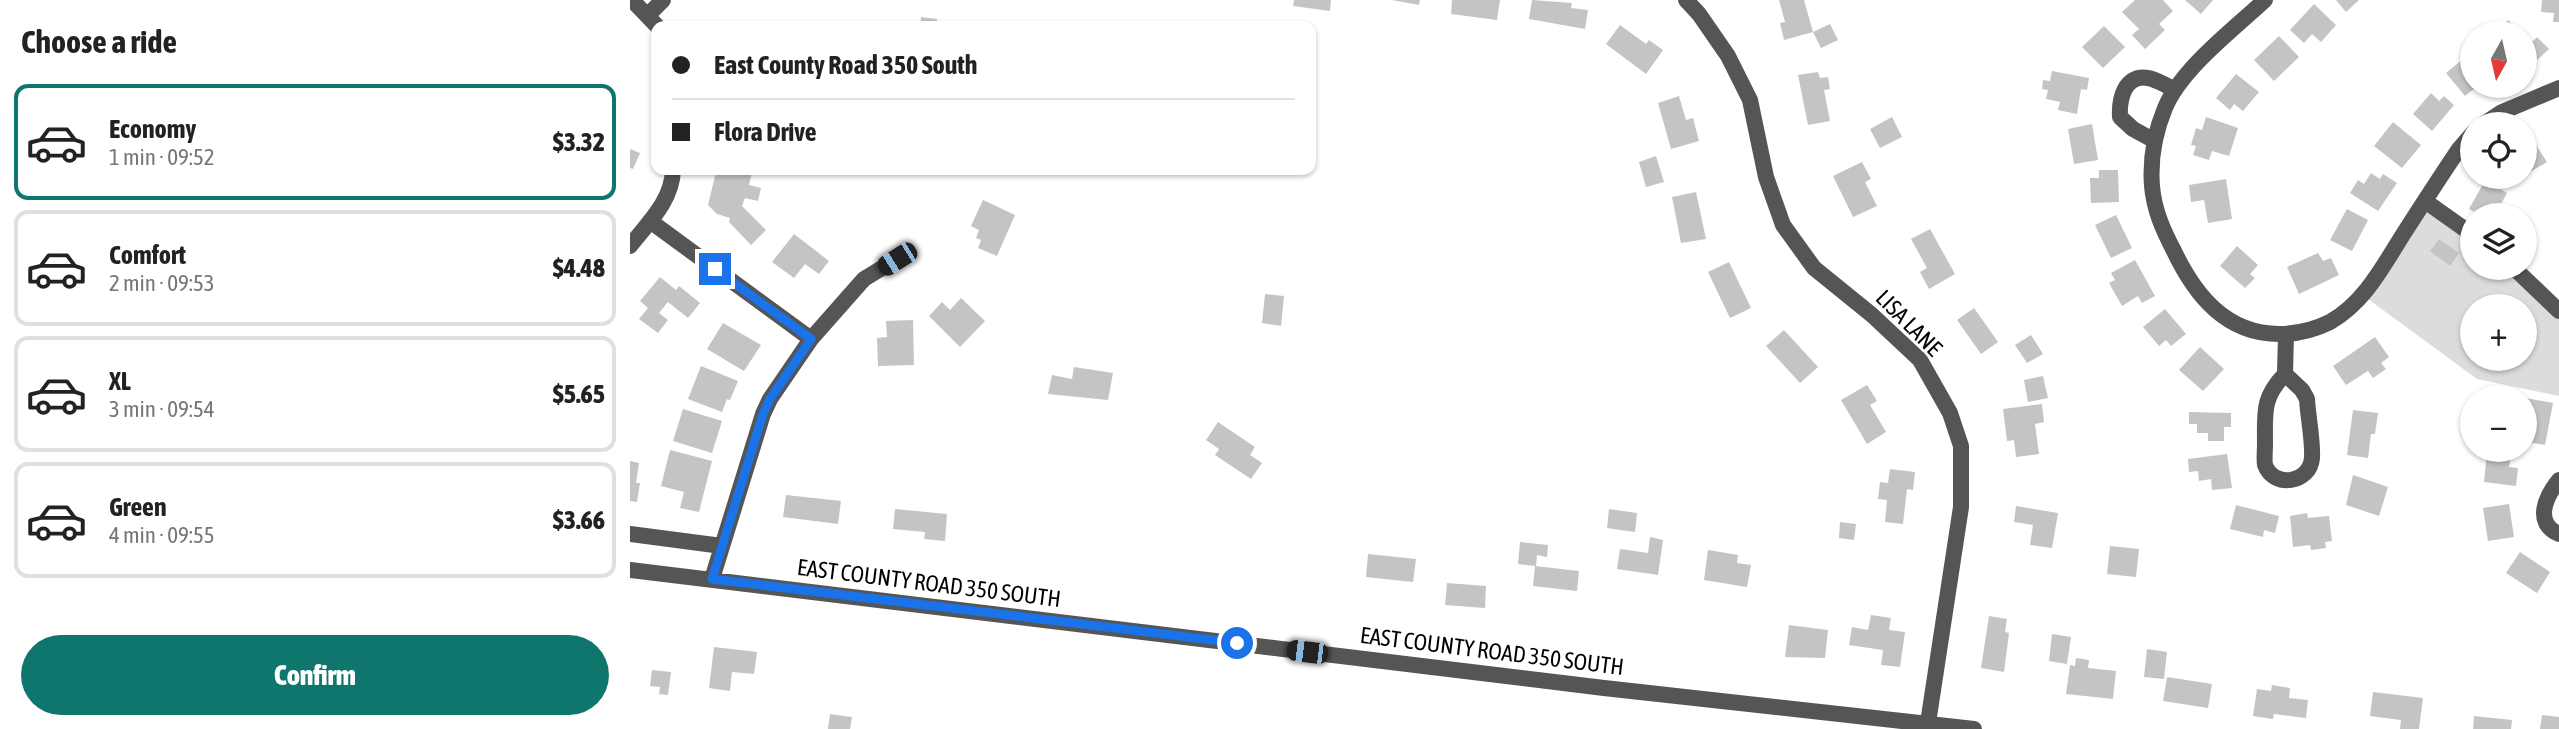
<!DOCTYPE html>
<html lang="en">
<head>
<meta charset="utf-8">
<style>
  :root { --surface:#fff; --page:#f6f6f6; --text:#222; --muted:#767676; --line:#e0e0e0; --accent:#0f766e }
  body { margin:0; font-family:"Asap Condensed",sans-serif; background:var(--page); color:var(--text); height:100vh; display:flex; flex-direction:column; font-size:26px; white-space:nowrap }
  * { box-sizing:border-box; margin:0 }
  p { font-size:23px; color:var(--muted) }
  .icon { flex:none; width:38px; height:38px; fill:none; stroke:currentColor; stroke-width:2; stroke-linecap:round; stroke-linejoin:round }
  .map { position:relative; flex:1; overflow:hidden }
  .drawer { display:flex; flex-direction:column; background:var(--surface); width:630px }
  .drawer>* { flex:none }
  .guide { position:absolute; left:21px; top:21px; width:665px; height:154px; border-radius:14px; box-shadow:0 2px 5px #0004; display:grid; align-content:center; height:154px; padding:0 21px; background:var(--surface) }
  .needle { width:46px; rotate:188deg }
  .buttons { position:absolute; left:1830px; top:21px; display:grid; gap:14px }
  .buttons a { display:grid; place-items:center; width:77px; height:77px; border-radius:50%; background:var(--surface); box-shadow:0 2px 5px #0004; font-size:35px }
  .end { position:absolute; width:32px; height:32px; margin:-16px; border:9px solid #1a73e8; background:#fff; box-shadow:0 0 0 4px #fff }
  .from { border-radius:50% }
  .car { position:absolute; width:21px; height:42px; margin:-21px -10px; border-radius:9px; box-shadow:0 0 5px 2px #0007; background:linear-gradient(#222 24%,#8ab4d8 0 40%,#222 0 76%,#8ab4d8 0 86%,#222 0) }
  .guide b { display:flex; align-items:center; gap:24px; height:66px; font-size:26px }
  .guide b+b { border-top:2px solid var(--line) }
  .guide i { width:18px; height:18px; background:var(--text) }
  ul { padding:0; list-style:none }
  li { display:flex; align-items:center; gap:21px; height:116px; margin:0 14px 10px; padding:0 7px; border:4px solid var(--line); border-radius:14px }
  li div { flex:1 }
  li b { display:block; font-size:26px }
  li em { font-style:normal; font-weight:800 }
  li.on { border-color:var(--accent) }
  li>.icon { width:63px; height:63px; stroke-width:1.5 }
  h2 { padding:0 21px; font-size:32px; line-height:84px }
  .button { display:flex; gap:14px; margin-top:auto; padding:14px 21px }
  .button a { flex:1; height:80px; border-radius:42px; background:var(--accent); color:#fff; font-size:28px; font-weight:800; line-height:80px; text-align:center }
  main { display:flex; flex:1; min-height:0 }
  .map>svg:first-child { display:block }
  .green { fill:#dcdcdc; fill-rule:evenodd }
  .building { fill:#c4c4c4 }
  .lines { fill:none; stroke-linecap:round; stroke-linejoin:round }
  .minor { stroke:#555; stroke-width:16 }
  .route { stroke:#1a73e8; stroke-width:9 }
  .labels { text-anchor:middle; stroke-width:5; stroke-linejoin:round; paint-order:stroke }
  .street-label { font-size:23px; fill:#000; stroke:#fff }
</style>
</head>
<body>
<main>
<section class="drawer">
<h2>Choose a ride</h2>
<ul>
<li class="on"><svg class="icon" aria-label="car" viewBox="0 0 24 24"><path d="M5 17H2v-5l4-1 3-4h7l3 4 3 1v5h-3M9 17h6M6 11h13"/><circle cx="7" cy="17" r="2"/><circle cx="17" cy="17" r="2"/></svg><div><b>Economy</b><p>1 min · 09:52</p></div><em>$3.32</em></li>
<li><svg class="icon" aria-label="car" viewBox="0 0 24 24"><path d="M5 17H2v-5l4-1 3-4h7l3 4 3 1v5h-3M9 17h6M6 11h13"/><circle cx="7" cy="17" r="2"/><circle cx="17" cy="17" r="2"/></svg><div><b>Comfort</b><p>2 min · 09:53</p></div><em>$4.48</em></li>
<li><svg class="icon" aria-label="car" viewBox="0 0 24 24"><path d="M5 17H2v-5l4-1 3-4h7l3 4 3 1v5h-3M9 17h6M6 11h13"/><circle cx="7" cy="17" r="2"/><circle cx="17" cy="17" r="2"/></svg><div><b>XL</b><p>3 min · 09:54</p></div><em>$5.65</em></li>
<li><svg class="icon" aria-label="car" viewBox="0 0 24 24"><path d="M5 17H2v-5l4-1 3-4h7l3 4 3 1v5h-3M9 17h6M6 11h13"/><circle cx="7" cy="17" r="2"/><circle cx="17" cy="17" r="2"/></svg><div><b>Green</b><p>4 min · 09:55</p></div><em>$3.66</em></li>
</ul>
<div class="button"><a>Confirm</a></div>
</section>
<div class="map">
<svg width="1929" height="729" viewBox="0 0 1929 729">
  <rect width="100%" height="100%" fill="#fff"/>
  <path class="green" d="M1802 197 1843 228V268H1893L1929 301V396L1847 379 1738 299ZM1843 306H1895V359H1843Z"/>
  <path class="building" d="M664 0H701L700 11 663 6Z
    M762 0H790L789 5Z
    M822 0H870L867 20 821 14Z
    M902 0 942 3 941 8 958 10 955 29 899 19Z
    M1149 0H1174L1183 32 1154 40 1150 23 1155 22Z
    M1505 0H1533L1543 11 1529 24 1535 30 1515 49 1502 35 1509 29 1492 12Z
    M1555 0H1583L1571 14Z
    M1706 0H1729L1716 12Z
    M1912 0H1929V22H1923L1924 13 1911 12Z
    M1684 4 1706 25 1691 42 1682 34 1674 43 1660 30Z
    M291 17 307 19 306 26H290Z
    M1878 20 1891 33H1864Z
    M1200 24 1208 40 1191 48 1183 32Z
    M990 25 1016 44 1019 40 1033 50 1016 74 976 44Z
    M1474 26 1495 47 1473 68 1452 47Z
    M1649 36 1669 57 1644 81 1624 60Z
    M1895 37 1901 43 1907 37 1919 49 1901 66 1895 60Z
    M1843 51V86H1848L1835 96 1816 73Z
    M1422 71 1459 78 1457 90 1451 89 1447 114 1428 110 1430 102 1416 99 1418 90 1412 89 1413 80 1420 81Z
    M1188 72 1190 78 1198 77 1200 89 1194 90 1200 121 1178 125 1168 75Z
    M1606 74 1629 92 1613 111 1604 104 1600 110 1586 98Z
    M1801 93 1809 101 1814 96 1824 105 1802 131 1783 114Z
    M1049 96 1056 120 1063 118 1069 141 1041 149 1028 103Z
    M1262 117 1272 137 1250 148 1240 129Z
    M1576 117 1608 128 1599 156 1582 151 1579 160 1563 155 1566 146 1561 145 1566 128 1572 130Z
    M1763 122 1791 145 1772 168 1744 146Z
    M1462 124 1468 160 1444 164 1438 129Z
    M1903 140 1917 162 1895 175V145Z
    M0 149 10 153 3 169 0 168Z
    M1026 156 1034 182 1016 187 1009 162Z
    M1232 162 1241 179 1235 182 1247 206 1223 217 1203 176Z
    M92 170 122 172 119 185 131 188 128 201 115 198 112 206 136 230 121 245 99 222 100 218 87 214 78 205 85 176Z
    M1469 170H1488L1489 202 1461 203 1460 178H1469Z
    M1741 173 1750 179 1753 174 1767 183 1748 211 1720 193 1728 180 1734 184Z
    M1857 177 1871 178 1867 187 1877 193 1865 215H1850L1839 209Z
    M1596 179 1602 219 1578 223 1574 200 1561 202 1559 185Z
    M1066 192 1076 239 1051 243 1042 197Z
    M353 200 385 215 367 256 348 248 351 240 346 238 349 230 341 226Z
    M1717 209 1738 220 1722 251 1700 240Z
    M1486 215 1502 248 1481 258 1465 225Z
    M1300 229 1325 274 1299 289 1290 272 1297 268 1281 239Z
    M164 234 199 261 189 274 175 264 164 278 142 262Z
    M1809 239 1829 253 1820 266 1800 251Z
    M1607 246 1628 265 1620 274 1625 278 1615 288 1590 266Z
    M1688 253 1693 261 1701 258 1709 275 1669 294 1657 267Z
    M1505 260 1525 296 1512 303 1508 296 1492 306 1479 283 1485 280 1481 273Z
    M1099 262 1121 308 1100 318 1078 272Z
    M30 277 46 290 49 286 70 303 58 318 38 302 29 313 38 320 28 333 9 319 18 308 10 301Z
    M635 294 654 296 651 326 632 323Z
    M331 298 355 321 330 347 299 316 312 302 320 310Z
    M1344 308 1368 342 1351 354 1327 320Z
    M1535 309 1556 334 1541 346 1536 340 1529 346 1513 327Z
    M283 320 284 365 248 366 247 338 257 337 256 321Z
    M93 323 131 345 114 371 77 349Z
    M1154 330 1188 367 1170 383 1136 346Z
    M1401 335 1413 354 1397 363 1385 345Z
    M1745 337 1759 357 1751 363 1756 369 1743 378 1738 371 1716 385 1703 366Z
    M1570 347 1594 369 1573 391 1549 370Z
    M71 366 108 381 100 400 97 399 92 412 58 399Z
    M444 367 483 373 478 400 418 394 422 375 442 379Z
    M1413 376 1418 398 1398 402 1394 380Z
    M1237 385 1247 401 1240 405 1256 432 1237 444 1211 400Z
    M1896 398 1923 403 1915 445 1898 442 1900 432 1895 431Z
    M1412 404 1414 422 1405 424 1409 454 1386 457 1384 440 1377 441 1373 409Z
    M53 409 92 421 82 453 43 441Z
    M1723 410 1748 413 1745 434H1741L1738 458 1717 455Z
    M1559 412 1601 413V427H1594V441H1578V433H1567V424H1559Z
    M588 422 625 447 620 455 632 463 621 479 585 455 589 449 576 440Z
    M40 450 82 461 69 512 50 508 54 492 31 486Z
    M1857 453 1881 456 1879 467 1888 468 1886 486 1854 482Z
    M1597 454 1602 488 1582 490 1581 479 1569 481 1568 471 1559 472 1558 459Z
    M0 461 9 463 6 483H10L7 502 0 501Z
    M1260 469 1285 472 1283 490 1277 489 1273 524 1255 522 1257 500 1248 499 1250 482 1258 483Z
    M1723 475 1758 487 1749 516 1716 505Z
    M156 495 211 501 208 524 153 517Z
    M1879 504 1884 537 1858 541 1853 508Z
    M1606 505 1649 516 1645 533 1634 530 1633 537 1600 529Z
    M1386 506 1428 513 1422 548 1400 545 1403 525 1384 522Z
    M265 509 317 514 315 541 294 539 295 532 263 529Z
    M979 509 1007 513 1005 532 977 528Z
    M1677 513 1678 518 1699 516 1702 541 1695 542 1696 548 1681 550 1680 545 1663 547 1660 516Z
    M1210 522 1226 524 1224 540 1209 538Z
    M1020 537 1033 540 1028 575 987 569 990 549 1018 553Z
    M890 542 918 545 917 557 907 555 906 566 888 564Z
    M1480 546 1509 549 1506 577 1477 574Z
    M1078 550 1108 555 1107 563 1121 565 1117 587 1074 580Z
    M1890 552 1920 572 1907 593 1876 573Z
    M738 554 786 559 783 582 736 577Z
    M905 566 949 571 947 591 903 586Z
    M817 583 856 586 855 608 815 605Z
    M1241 615 1261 618 1259 630 1275 632 1270 667 1251 665 1253 650 1219 645 1222 627 1238 630Z
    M1359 616 1377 619 1375 632 1379 633 1374 672 1351 668Z
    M1159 625 1198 630 1195 658 1155 657Z
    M1422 634 1441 637 1437 664 1419 661Z
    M84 647 127 652 124 674 102 672 100 691 79 688Z
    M1517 649 1537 652 1534 679 1514 677Z
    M1446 658 1459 660 1458 668 1486 671 1483 699 1436 694 1440 665 1445 666Z
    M22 670 41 672 38 695 29 694 30 687 20 686Z
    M1537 677 1582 684 1578 708 1533 701Z
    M1642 685 1660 688 1659 698 1678 700 1676 718 1644 714 1643 719 1623 716 1627 689 1641 691Z
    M1743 692 1793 698 1789 729H1770L1771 720 1740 716Z
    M200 714 222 717 220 729H198Z
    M1912 715 1929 717V729H1910Z
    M1844 716 1882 720 1881 729H1843Z"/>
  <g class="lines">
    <path class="minor" d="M2 0 27 26
      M1056 0 1069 14 1098 56 1120 100 1136 177 1153 225 1184 268 1242 315 1290 360 1320 413 1331 446V507L1298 723
      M1635 0C1604 29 1551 69 1535 108 1525 132 1520 160 1522 186 1524 210 1533 230 1544 251 1565 295 1596 334 1649 334 1666 334 1684 330 1700 322 1735 302 1753 266 1774 233 1792 205 1810 177 1829 149L1843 133
      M18 15 33 0
      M1854 124 1872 112 1929 88
      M1525 141 1503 129 1490 117C1489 100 1494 74 1518 78 1526 79 1536 86 1544 89
      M1795 201 1843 235
      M20 221 181 339
      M0 246C18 223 42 201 43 170
      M1884 268 1929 311
      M1655 374 1672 390 1677 399C1678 418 1683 439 1682 458 1680 483 1644 489 1635 465 1634 460 1635 450 1635 444 1635 412 1632 398 1655 374L1656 334
      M1929 480C1916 496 1903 523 1929 534
      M0 534 92 546
      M0 570 974 688 1344 729
      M82 579 133 414 140 399 181 339 234 279 267 259"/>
  </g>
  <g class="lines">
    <path class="route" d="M85 269 181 339 140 399 133 414 82 579 607 643"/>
  </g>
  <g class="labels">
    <g class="street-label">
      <text transform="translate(1279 323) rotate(45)" y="8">LISA LANE</text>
      <text transform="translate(299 583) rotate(7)" y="8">EAST COUNTY ROAD 350 SOUTH</text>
      <text transform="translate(862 651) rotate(7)" y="8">EAST COUNTY ROAD 350 SOUTH</text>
    </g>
  </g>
</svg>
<div class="buttons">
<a><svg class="needle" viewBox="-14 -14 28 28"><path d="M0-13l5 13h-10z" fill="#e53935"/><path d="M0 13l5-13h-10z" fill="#767676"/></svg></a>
<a><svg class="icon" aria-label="locate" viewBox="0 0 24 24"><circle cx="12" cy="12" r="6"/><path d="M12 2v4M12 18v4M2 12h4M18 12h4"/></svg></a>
<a><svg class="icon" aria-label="layers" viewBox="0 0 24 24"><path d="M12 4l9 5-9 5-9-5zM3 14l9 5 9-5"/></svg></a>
<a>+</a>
<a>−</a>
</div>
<i class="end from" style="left:607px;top:643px"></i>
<i class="end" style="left:85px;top:269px"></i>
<i class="car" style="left:267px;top:259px;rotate:238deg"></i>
<i class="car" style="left:677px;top:652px;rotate:277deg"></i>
<div class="guide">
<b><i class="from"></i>East County Road 350 South</b>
<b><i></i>Flora Drive</b>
</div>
</div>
</main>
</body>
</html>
